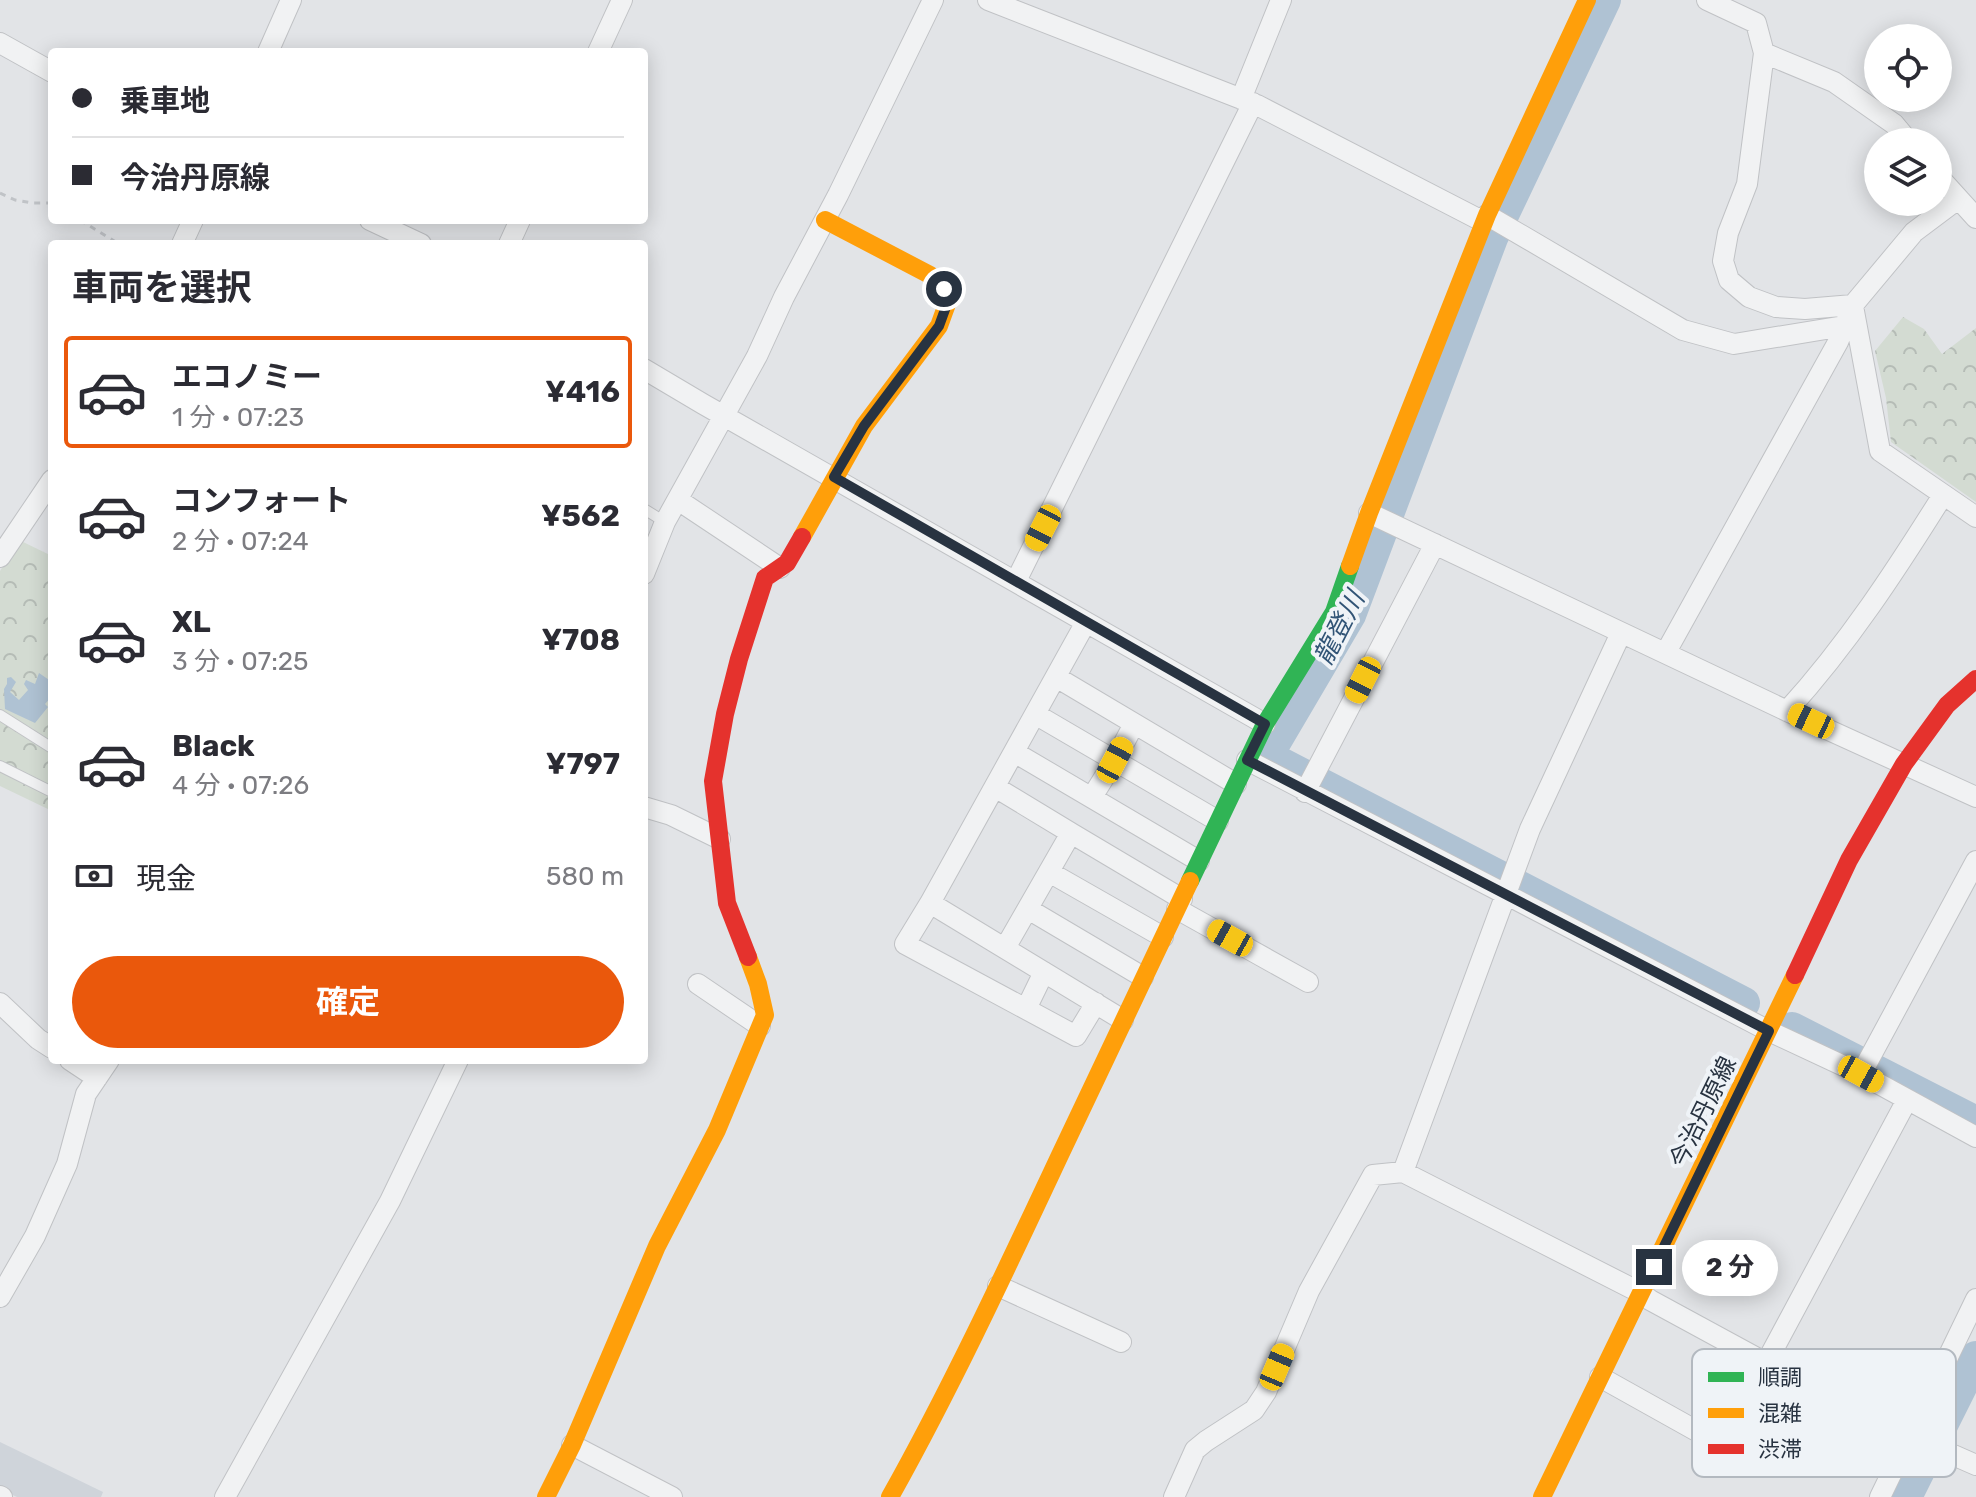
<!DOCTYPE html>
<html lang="ja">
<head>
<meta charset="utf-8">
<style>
  :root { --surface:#fff; --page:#f7f7f7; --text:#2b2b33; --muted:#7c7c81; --line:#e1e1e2; --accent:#ea580c }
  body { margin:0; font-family:Rubik,"Noto Sans JP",sans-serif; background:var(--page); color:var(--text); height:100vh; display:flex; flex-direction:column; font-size:30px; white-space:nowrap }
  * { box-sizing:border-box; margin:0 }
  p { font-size:26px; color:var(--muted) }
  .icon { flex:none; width:44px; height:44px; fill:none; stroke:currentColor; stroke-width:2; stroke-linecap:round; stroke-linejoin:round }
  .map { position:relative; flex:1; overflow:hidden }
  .details { position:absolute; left:48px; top:240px; width:600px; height:824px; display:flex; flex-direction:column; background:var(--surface); border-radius:8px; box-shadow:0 4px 20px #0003 }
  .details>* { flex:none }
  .top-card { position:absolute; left:48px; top:48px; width:600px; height:176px; border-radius:8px; box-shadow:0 4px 20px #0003; display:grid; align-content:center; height:176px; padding:0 24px; background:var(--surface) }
  .tools { position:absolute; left:1864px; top:24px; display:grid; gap:16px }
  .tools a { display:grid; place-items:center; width:88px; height:88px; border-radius:50%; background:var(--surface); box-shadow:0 4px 20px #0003; font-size:40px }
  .end { position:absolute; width:36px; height:36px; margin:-18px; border:10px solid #283341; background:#fff; box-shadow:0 0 0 4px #fff }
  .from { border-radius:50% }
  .bubble { position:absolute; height:56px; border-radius:28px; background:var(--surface); box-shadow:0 4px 20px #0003; font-size:26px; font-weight:700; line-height:56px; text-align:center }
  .car { position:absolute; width:24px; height:48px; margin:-24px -12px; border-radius:10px; box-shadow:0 0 6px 2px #0007; background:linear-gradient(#f5c518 24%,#345 0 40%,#f5c518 0 76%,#345 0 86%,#f5c518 0) }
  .top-card b { display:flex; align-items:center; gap:28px; height:76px; font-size:30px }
  .top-card b+b { border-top:2px solid var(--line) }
  .top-card i { width:20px; height:20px; background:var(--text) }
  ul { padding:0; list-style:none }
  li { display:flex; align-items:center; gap:24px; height:112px; margin:0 16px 12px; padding:0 8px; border:4px solid transparent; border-radius:8px }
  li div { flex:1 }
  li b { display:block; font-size:30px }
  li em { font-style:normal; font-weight:700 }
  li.active { border-color:var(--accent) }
  li>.icon { width:72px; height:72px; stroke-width:1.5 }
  h2 { padding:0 24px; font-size:36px; line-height:96px }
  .pay { display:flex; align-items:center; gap:20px; height:88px; padding:0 24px; font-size:30px }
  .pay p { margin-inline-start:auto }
  .primary-button { display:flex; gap:16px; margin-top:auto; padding:16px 24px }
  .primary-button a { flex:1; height:92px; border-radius:48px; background:var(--accent); color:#fff; font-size:32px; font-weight:700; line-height:92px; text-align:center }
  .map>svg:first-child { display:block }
  .built { fill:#cfd4da }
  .forest { fill:url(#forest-crowns) }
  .water { fill:#afc2d3 }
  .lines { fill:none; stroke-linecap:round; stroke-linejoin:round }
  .river { stroke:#afc2d3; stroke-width:32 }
  .lane-casing { stroke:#c0c2c5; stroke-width:12 }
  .street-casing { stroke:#c0c2c5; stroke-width:22 }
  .path { stroke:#c0c3c7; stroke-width:3; stroke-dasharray:6 6; stroke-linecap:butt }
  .lane { stroke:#f1f2f3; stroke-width:10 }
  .street { stroke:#f1f2f3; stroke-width:20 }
  .fast { stroke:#30b455; stroke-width:18 }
  .slow { stroke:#ff9f0a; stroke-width:18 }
  .jam { stroke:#e5322d; stroke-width:18 }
  .route { stroke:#283341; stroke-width:10 }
  .labels { text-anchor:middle; stroke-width:8; stroke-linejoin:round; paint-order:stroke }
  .street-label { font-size:24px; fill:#283341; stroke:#eff3f7 }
  .water-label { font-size:26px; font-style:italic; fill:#315476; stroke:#eff3f7 }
  .key { fill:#eff3f7; stroke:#b3b9c0; stroke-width:2 }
  .key-label { font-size:22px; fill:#283341 }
</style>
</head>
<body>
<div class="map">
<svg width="1976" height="1497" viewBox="0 0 1976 1497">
  <defs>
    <pattern id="forest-crowns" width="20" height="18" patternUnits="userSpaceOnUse" patternTransform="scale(2)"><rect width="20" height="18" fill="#d3dbd2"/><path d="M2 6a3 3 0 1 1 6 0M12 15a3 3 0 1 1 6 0" fill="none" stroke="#b5bcb6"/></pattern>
  </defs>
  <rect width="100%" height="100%" fill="#e2e4e7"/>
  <path class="built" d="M0 1442 103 1492 101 1497H17L0 1489Z"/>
  <path class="forest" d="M1903 317 1924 329 1942 354 1976 328V502L1891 442 1886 398 1875 351Z
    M19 540 52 556V811L0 786V571Z"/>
  <path class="water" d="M39 673 52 682V696L45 704 48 707 35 723 5 709 4 689 7 684V678L11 677 16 682 10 692 19 700 28 690 24 684 26 680 35 684Z"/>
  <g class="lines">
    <path class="river" d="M1605 0 1492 238 1350 615 1267 756 1744 1003
      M1792 1028 1976 1122
      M1906 1497 1976 1357"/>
    <g class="lane-casing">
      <path id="lane" d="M644 509 665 522
        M0 715 52 748
        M0 766 52 792"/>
    </g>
    <g class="street-casing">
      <path id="street" d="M988 0 1257 105 1484 222
        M1707 0 1756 23 1764 53 1834 82 1894 124 1909 142
        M0 43 52 72
        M268 52 291 0
        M598 52 622 0
        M1764 53 1747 184 1728 233 1723 261 1729 280 1749 297 1776 307 1805 309 1853 305
        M1241 99 1281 0
        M1938 176 1976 218
        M1487 215 1683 330 1734 344 1844 326
        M370 220 421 244
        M182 244 193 220
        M509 244 520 220
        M1853 306 1880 451 1976 517
        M644 369 703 404 1265 724
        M678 500 780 568
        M1369 513 1787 711 1976 797
        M0 557 52 480
        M644 574 665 522 757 356 784 297 838 195 933 0
        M1016 581 1253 103
        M1086 622 930 903 1123 1020
        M1621 633 1530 829 1403 1172 1641 1293 1650 1300 1766 1363 1825 1399 1870 1410 1910 1436 1976 1465
        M1666 652 1838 342 1853 305 1914 232 1958 199
        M1056 677 1236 784
        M1787 711C1848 644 1896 570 1943 495
        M1035 714 1218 821
        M1014 752 1199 861
        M1247 760 1769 1031 1861 1074 1976 1137
        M995 787 1071 833 1005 948
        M1305 792 1435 544
        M1092 797 1115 760 1134 724
        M644 807 671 815 720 839
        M1071 833 1182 899
        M1049 872 1163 937
        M930 903 905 944 1076 1036 1096 1003
        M1028 909 1143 977
        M1177 909 1308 982
        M698 984 760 1026
        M0 1003 38 1039 52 1048
        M1026 1009 1044 972
        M70 1060 97 1078
        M1861 1074 1976 861
        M998 1286 1121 1342
        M0 1297 35 1236 67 1164 86 1094 109 1060
        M1600 1377 1720 1444 1734 1436 1766 1363 1907 1100
        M572 1445 672 1497
        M0 1496 2 1497
        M225 1497 390 1201 458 1060
        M1174 1497 1195 1450 1206 1441 1254 1410 1266 1392 1309 1291 1373 1175 1403 1172
        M1880 1497 1976 1299"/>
    </g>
    <path class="path" d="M0 193 15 200 32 203H52
      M80 220 119 244"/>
    <use href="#lane" class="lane"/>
    <use href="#street" class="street"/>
    <path class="fast" d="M1190 881 1265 724 1334 612 1350 566"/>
    <path class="slow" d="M802 537 864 426 939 326 947 304 944 289 930 275 825 220
      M1350 566 1369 513 1487 215 1587 0
      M546 1497 572 1445 657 1246 717 1130 765 1015 758 984 748 957
      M890 1497C952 1386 1006 1270 1060 1155 1103 1063 1147 972 1190 881
      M1542 1497 1795 975"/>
    <path class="jam" d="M748 957 727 903 713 781 725 714 739 659 765 578 787 563 802 537
      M1795 975 1849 860 1904 764 1947 705 1976 679"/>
  </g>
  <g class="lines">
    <path class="route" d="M944 289 947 304 939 326 864 426 834 477 1265 724 1247 760 1769 1031 1654 1267"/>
  </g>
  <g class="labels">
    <g class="street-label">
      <text transform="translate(1703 1112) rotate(-64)" y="8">今治丹原線</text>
    </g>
    <g class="water-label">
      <text transform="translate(1339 628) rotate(-63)" y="9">龍登川</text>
    </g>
  </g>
  <rect x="1692" y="1349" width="264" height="128" rx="12" class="key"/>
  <rect x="1708" y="1372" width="36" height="10" fill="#30b455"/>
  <rect x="1708" y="1408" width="36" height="10" fill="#ff9f0a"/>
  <rect x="1708" y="1444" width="36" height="10" fill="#e5322d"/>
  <g class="key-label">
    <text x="1758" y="1385">順調</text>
    <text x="1758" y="1421">混雑</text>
    <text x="1758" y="1457">渋滞</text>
  </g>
</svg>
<div class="tools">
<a><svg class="icon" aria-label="locate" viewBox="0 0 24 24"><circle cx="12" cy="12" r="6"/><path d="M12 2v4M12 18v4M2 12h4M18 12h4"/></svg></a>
<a><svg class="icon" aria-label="layers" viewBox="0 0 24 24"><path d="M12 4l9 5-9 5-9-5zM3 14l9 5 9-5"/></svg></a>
</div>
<i class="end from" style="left:944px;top:289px"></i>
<i class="end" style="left:1654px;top:1267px"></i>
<div class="bubble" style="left:1682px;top:1240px;width:96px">2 分</div>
<i class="car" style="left:1043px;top:528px;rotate:207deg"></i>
<i class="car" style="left:1363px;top:680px;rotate:207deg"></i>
<i class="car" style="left:1811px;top:721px;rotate:295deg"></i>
<i class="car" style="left:1115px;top:760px;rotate:28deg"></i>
<i class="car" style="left:1230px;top:938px;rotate:299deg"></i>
<i class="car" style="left:1861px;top:1074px;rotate:119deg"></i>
<i class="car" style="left:1277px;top:1367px;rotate:23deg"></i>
<div class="top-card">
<b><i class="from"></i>乗車地</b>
<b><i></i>今治丹原線</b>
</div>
<section class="details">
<h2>車両を選択</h2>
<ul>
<li class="active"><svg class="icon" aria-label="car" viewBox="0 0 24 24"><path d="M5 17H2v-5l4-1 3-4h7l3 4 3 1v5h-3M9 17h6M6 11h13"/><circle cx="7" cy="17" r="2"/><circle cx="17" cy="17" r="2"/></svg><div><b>エコノミー</b><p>1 分 · 07:23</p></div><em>¥416</em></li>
<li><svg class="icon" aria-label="car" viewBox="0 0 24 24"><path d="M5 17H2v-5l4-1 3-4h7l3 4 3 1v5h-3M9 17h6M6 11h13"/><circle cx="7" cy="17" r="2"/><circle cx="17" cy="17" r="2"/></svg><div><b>コンフォート</b><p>2 分 · 07:24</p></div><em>¥562</em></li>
<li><svg class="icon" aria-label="car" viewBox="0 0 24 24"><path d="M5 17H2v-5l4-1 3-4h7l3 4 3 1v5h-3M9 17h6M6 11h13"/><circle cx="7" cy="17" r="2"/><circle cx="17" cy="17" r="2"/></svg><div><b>XL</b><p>3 分 · 07:25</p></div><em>¥708</em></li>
<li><svg class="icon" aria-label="car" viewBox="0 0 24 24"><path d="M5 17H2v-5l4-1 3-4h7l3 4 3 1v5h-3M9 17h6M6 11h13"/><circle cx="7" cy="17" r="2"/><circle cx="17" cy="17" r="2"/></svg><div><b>Black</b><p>4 分 · 07:26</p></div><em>¥797</em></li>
</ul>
<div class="pay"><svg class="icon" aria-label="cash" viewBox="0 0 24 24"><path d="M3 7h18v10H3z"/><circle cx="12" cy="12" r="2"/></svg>現金<p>580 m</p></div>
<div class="primary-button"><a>確定</a></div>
</section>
</div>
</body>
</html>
